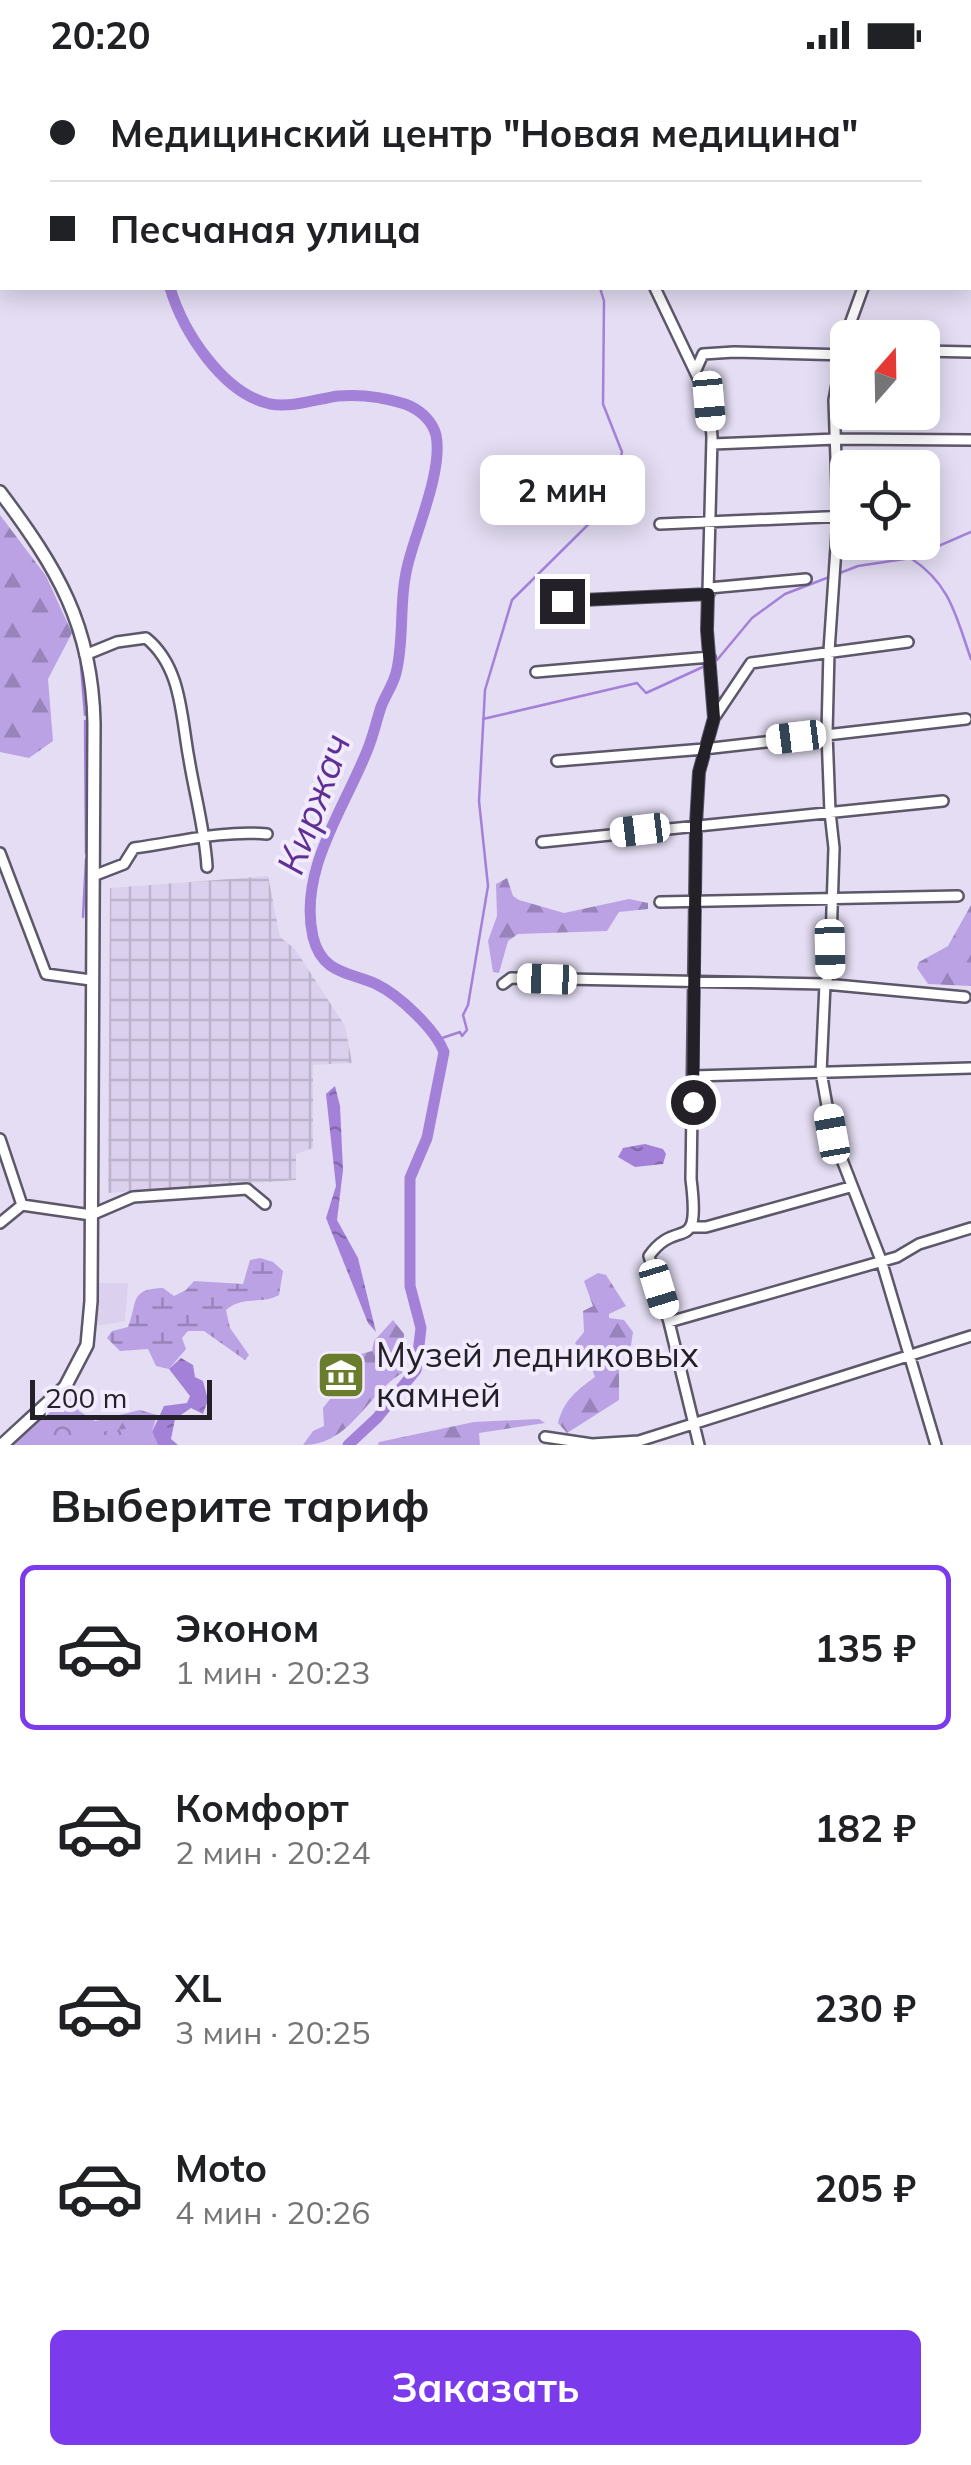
<!DOCTYPE html>
<html lang="ru">
<head>
<meta charset="utf-8">
<style>
  :root { --surface:#fff; --page:#f2f2f2; --text:#202124; --muted:#757577; --line:#e0e0e0; --accent:#7c3aed }
  body { margin:0; font-family:Mulish,sans-serif; background:var(--page); color:var(--text); height:100vh; display:flex; flex-direction:column; font-size:38px; white-space:nowrap }
  * { box-sizing:border-box; margin:0 }
  p { font-size:32px; color:var(--muted) }
  .icon { flex:none; width:55px; height:55px; fill:none; stroke:currentColor; stroke-width:2; stroke-linecap:round; stroke-linejoin:round }
  .map { position:relative; height:1375px; overflow:hidden }
  .panel { display:flex; flex-direction:column; background:var(--surface); flex:1 }
  .panel>* { flex:none }
  .banner { position:absolute; left:0px; top:0px; width:972px; height:220px; box-shadow:0 5px 25px #0003; display:grid; align-content:center; height:220px; padding:0 50px; background:var(--surface) }
  .needle { width:65px; rotate:20deg }
  .buttons { position:absolute; left:830px; top:250px; display:grid; gap:20px }
  .buttons a { display:grid; place-items:center; width:110px; height:110px; border-radius:15px; background:var(--surface); box-shadow:0 5px 25px #0003; font-size:50px }
  .scale { position:absolute; left:30px; bottom:25px; width:182px; box-sizing:border-box; padding-left:10px; border:5px solid #232028; border-top:0; font-size:28px; line-height:35px; white-space:nowrap; color:#232028; -webkit-text-stroke:8px #f1ebfd; paint-order:stroke }
  .end { position:absolute; width:45px; height:45px; margin:-22px; border:12px solid #232028; background:#fff; box-shadow:0 0 0 5px #fff }
  .from { border-radius:50% }
  .bubble { position:absolute; height:70px; border-radius:15px; background:var(--surface); box-shadow:0 5px 25px #0003; font-size:32px; font-weight:700; line-height:70px; text-align:center }
  .car { position:absolute; width:30px; height:60px; margin:-30px -15px; border-radius:12px; box-shadow:0 0 8px 2px #0007; background:linear-gradient(#fff 24%,#345 0 40%,#fff 0 76%,#345 0 86%,#fff 0) }
  .banner b { display:flex; align-items:center; gap:35px; height:95px; font-size:38px }
  .banner b+b { border-top:2px solid var(--line) }
  .banner i { width:25px; height:25px; background:var(--text) }
  ul { padding:0; list-style:none }
  li { display:flex; align-items:center; gap:30px; height:165px; margin:0 20px 15px; padding:0 30px; border:5px solid transparent; border-radius:15px }
  li div { flex:1 }
  li b { display:block; font-size:38px }
  li em { font-style:normal; font-weight:700 }
  li.current { border-color:var(--accent) }
  li>.icon { width:90px; height:90px; stroke-width:1.5 }
  h2 { padding:0 50px; font-size:45px; line-height:120px }
  .cta { display:flex; gap:20px; margin-top:auto; padding:20px 50px }
  .cta a { flex:1; height:115px; border-radius:15px; background:var(--accent); color:#fff; font-size:40px; font-weight:700; line-height:115px; text-align:center }
  .status { display:flex; justify-content:space-between; align-items:center; height:70px; padding:0 50px; background:var(--surface); direction:ltr }
  .status svg { height:28px; fill:currentColor }
  .map>svg:first-child { display:block }
  .built { fill:#dbd1ee }
  .industrial { fill:url(#industrial-grid) }
  .forest { fill:url(#forest-firs) }
  .wetland { fill:url(#wetland-marsh) }
  .park { fill:url(#park-crowns) }
  .water { fill:url(#water-ripples) }
  .lines { fill:none; stroke-linecap:round; stroke-linejoin:round }
  .stream { stroke:#a381d8; stroke-width:2.5 }
  .river { stroke:#a381d8; stroke-width:11 }
  .minor-casing { stroke:#5d576a; stroke-width:14 }
  .major-casing { stroke:#5d576a; stroke-width:16 }
  .minor { stroke:#fff; stroke-width:9 }
  .major { stroke:#fff; stroke-width:11 }
  .route { stroke:#232028; stroke-width:12 }
  .labels { text-anchor:middle; stroke-width:8; stroke-linejoin:round; paint-order:stroke }
  .poi-label { font-size:35px; fill:#232028; stroke:#f1ebfd; text-anchor:start }
  .water-label { font-size:38px; font-style:italic; fill:#5f2f96; stroke:#f1ebfd }
</style>
</head>
<body>
<div class="status"><b>20:20</b><svg viewBox="0 0 49 12"><path d="M0 12V9h3v3zM5 12V6h3v6zM10 12V3h3v9zM15 12V0h3v12zM26 1h20v11H26zM47 4h2v5h-2z"/></svg></div>
<div class="map">
<svg width="971" height="1375" viewBox="0 0 971 1375">
  <defs>
    <pattern id="industrial-grid" width="8" height="8" patternUnits="userSpaceOnUse" patternTransform="scale(2.5)"><rect width="8" height="8" fill="#dbd1ee"/><path d="M0 4h8M4 0v8" fill="none" stroke="#bcb3cc"/></pattern>
    <pattern id="forest-firs" width="22" height="20" patternUnits="userSpaceOnUse" patternTransform="scale(2.5)"><rect width="22" height="20" fill="#bba2e5"/><path d="M5 1l3.5 6h-7zM16 11l3.5 6h-7z" fill="#9884ba"/></pattern>
    <pattern id="wetland-marsh" width="20" height="14" patternUnits="userSpaceOnUse" patternTransform="scale(2.5)"><rect width="20" height="14" fill="#bba2e5"/><path d="M1 5h8M5 5V1M11 12h8M15 12V8" fill="none" stroke="#9884ba"/></pattern>
    <pattern id="park-crowns" width="20" height="18" patternUnits="userSpaceOnUse" patternTransform="scale(2.5)"><rect width="20" height="18" fill="#bba2e5"/><path d="M2 6a3 3 0 1 1 6 0M12 15a3 3 0 1 1 6 0" fill="none" stroke="#9884ba"/></pattern>
    <pattern id="water-ripples" width="26" height="14" patternUnits="userSpaceOnUse" patternTransform="scale(2.5)"><rect width="26" height="14" fill="#a381d8"/><path d="M2 4q2-2 4 0t4 0M15 11q2-2 4 0t4 0" fill="none" stroke="#8469af"/></pattern>
  </defs>
  <rect width="100%" height="100%" fill="#e4ddf3"/>
  <path class="built" d="M97 1213H128L125 1251 97 1256Z"/>
  <path class="industrial" d="M268 806 280 867 295 879 345 956 352 993 313 995V1078L296 1084V1110L108 1123 110 818Z"/>
  <path class="forest" d="M0 445 46 506 72 563 48 609 53 671 29 688 0 682Z
    M507 808 513 826 519 830 564 843 629 829 648 833V839L619 842 607 861 518 864 508 871 499 903 493 902 488 871 497 846 496 814Z
    M971 835V916L928 914 917 898 919 892 948 876Z
    M598 1203 606 1205 626 1236 609 1244V1248L624 1250 633 1262 631 1275 619 1288V1330L567 1363 558 1353C564 1330 576 1321 595 1307L589 1291 575 1273 584 1262 583 1241 593 1236 584 1211Z
    M393 1250 404 1264 402 1303C366 1325 351 1375 303 1375L313 1361 324 1356 323 1338 341 1315 353 1286 372 1281 374 1271Z
    M72 1327 79 1341 95 1351 140 1340 157 1345 152 1362 158 1375H17Z
    M539 1349 545 1353 479 1363 480 1375H378L379 1372 474 1352Z"/>
  <path class="wetland" d="M260 1188 273 1192 283 1201 279 1225C262 1235 243 1225 226 1240L230 1258 249 1285 245 1290 204 1261H188L182 1268 186 1279 169 1299 156 1296 148 1279 120 1281 107 1268 112 1261 128 1257C138 1232 129 1219 163 1218L174 1226 186 1220 194 1211 243 1214 250 1190Z"/>
  <path class="park" d="M60 1332 92 1363 141 1357 151 1375H11Z"/>
  <path class="water" d="M335 1016 340 1036 343 1100 337 1150 358 1188 376 1262 368 1253 326 1148 336 1116 326 1024Z
    M645 1074 663 1079 666 1084 663 1094 635 1097 618 1087 623 1078Z
    M181 1288 193 1295 195 1307 203 1311 208 1330 203 1344 191 1338 175 1349 171 1369 178 1375H158L152 1362 164 1336 187 1333 190 1326 169 1299Z"/>
  <g class="lines">
    <path class="stream" d="M559 2V0
      M912 489C951 515 956 547 971 589
      M80 585 85 645
      M717 590 752 548 785 524 858 496 911 488 971 462
      M483 649 637 613 646 623 705 596
      M85 651 86 783
      M83 847 86 789
      M439 969 460 962 462 966 467 960 463 945 468 935 488 816 479 731 485 620 512 530 612 431 622 382 603 334 604 231 600 218"/>
    <path class="river" d="M209 0V2
      M170 218C183 261 222 323 270 334 292 338 317 329 338 326 361 324 383 327 405 334 419 339 432 350 436 365 443 399 418 456 409 490 398 528 405 569 396 603 393 615 385 626 381 637 376 652 373 667 367 681 344 739 298 801 313 867 322 904 349 902 376 914 399 925 435 959 444 982L427 1068 410 1108V1216L421 1258 416 1300 377 1348 348 1375"/>
    <g class="minor-casing">
      <path id="minor" d="M636 0V2
        M970 39 971 38
        M970 205H971
        M655 218 709 331 712 367 707 560 714 648 699 702 696 754 691 1109C701 1189 678 1145 649 1186L669 1252 699 1375
        M863 218 846 265 834 330 838 448 829 581 827 663 830 742 834 778 830 902 825 914 821 1002 832 1064 881 1190 936 1375
        M922 281 971 282
        M696 300 703 284 734 282 848 285
        M712 374 836 369 971 370
        M660 454 848 446
        M709 518 806 509
        M562 531 709 524
        M85 585 117 572 146 568C182 597 181 647 189 689 195 726 205 760 207 797
        M536 602 710 587
        M716 645 751 593 908 572
        M557 691 704 679 966 649
        M542 772 943 731
        M0 783 46 904 91 910
        M93 806 124 794 134 778C179 772 222 760 267 764
        M660 832 958 826
        M503 914 511 908 825 914 965 927
        M693 1006 971 998
        M0 1069 22 1135
        M0 1153 22 1135 91 1145 133 1127 247 1119 265 1134
        M692 1157H706L850 1117
        M669 1252 897 1187 919 1174 971 1158
        M545 1367 592 1374 639 1371 971 1266"/>
    </g>
    <g class="major-casing">
      <path id="major" d="M0 422C57 498 92 555 94 653L91 1231 87 1275 65 1317 2 1375"/>
    </g>
    <use href="#minor" class="minor"/>
    <use href="#major" class="major"/>
  </g>
  <g class="lines">
    <path class="route" d="M562 531 708 524 707 560 714 648 699 702 696 754 693 1032"/>
  </g>
  <defs>
    <g id="museum-square" transform="scale(2.5)"><rect x="-9" y="-9" width="18" height="18" rx="4" fill="#6a7d2d" stroke="#f1ebfd"/><path d="M0-6L6-3V-2H-6V-3ZM-5-1h2V3h-2ZM-1-1h2V3h-2ZM3-1h2V3H3ZM-6 4H6V6H-6Z" fill="#fff"/></g>
  </defs>
  <g fill-rule="evenodd">
    <use href="#museum-square" x="341" y="1305"/>
  </g>
  <g class="labels">
    <g class="poi-label">
      <text x="376" y="1297">Музей ледниковых<tspan x="376" dy="40">камней</tspan></text>
    </g>
    <g class="water-label">
      <text transform="translate(314 734) rotate(-70)" y="13">Киржач</text>
    </g>
  </g>
</svg>
<div class="buttons">
<a><svg class="needle" viewBox="-14 -14 28 28"><path d="M0-13l5 13h-10z" fill="#e53935"/><path d="M0 13l5-13h-10z" fill="#757577"/></svg></a>
<a><svg class="icon" aria-label="locate" viewBox="0 0 24 24"><circle cx="12" cy="12" r="6"/><path d="M12 2v4M12 18v4M2 12h4M18 12h4"/></svg></a>
</div>
<div class="scale">200 m</div>
<i class="end from" style="left:693px;top:1032px"></i>
<i class="end" style="left:562px;top:531px"></i>
<div class="bubble" style="left:480px;top:385px;width:165px">2 мин</div>
<i class="car" style="left:709px;top:331px;rotate:175deg"></i>
<i class="car" style="left:796px;top:667px;rotate:263deg"></i>
<i class="car" style="left:640px;top:760px;rotate:263deg"></i>
<i class="car" style="left:830px;top:879px;rotate:179deg"></i>
<i class="car" style="left:547px;top:909px;rotate:272deg"></i>
<i class="car" style="left:832px;top:1064px;rotate:350deg"></i>
<i class="car" style="left:659px;top:1219px;rotate:163deg"></i>
<div class="banner">
<b><i class="from"></i>Медицинский центр &quot;Новая медицина&quot;</b>
<b><i></i>Песчаная улица</b>
</div>
</div>
<section class="panel">
<h2>Выберите тариф</h2>
<ul>
<li class="current"><svg class="icon" aria-label="car" viewBox="0 0 24 24"><path d="M5 17H2v-5l4-1 3-4h7l3 4 3 1v5h-3M9 17h6M6 11h13"/><circle cx="7" cy="17" r="2"/><circle cx="17" cy="17" r="2"/></svg><div><b>Эконом</b><p>1 мин · 20:23</p></div><em>135 ₽</em></li>
<li><svg class="icon" aria-label="car" viewBox="0 0 24 24"><path d="M5 17H2v-5l4-1 3-4h7l3 4 3 1v5h-3M9 17h6M6 11h13"/><circle cx="7" cy="17" r="2"/><circle cx="17" cy="17" r="2"/></svg><div><b>Комфорт</b><p>2 мин · 20:24</p></div><em>182 ₽</em></li>
<li><svg class="icon" aria-label="car" viewBox="0 0 24 24"><path d="M5 17H2v-5l4-1 3-4h7l3 4 3 1v5h-3M9 17h6M6 11h13"/><circle cx="7" cy="17" r="2"/><circle cx="17" cy="17" r="2"/></svg><div><b>XL</b><p>3 мин · 20:25</p></div><em>230 ₽</em></li>
<li><svg class="icon" aria-label="car" viewBox="0 0 24 24"><path d="M5 17H2v-5l4-1 3-4h7l3 4 3 1v5h-3M9 17h6M6 11h13"/><circle cx="7" cy="17" r="2"/><circle cx="17" cy="17" r="2"/></svg><div><b>Moto</b><p>4 мин · 20:26</p></div><em>205 ₽</em></li>
</ul>
<div class="cta"><a>Заказать</a></div>
</section>
</body>
</html>
